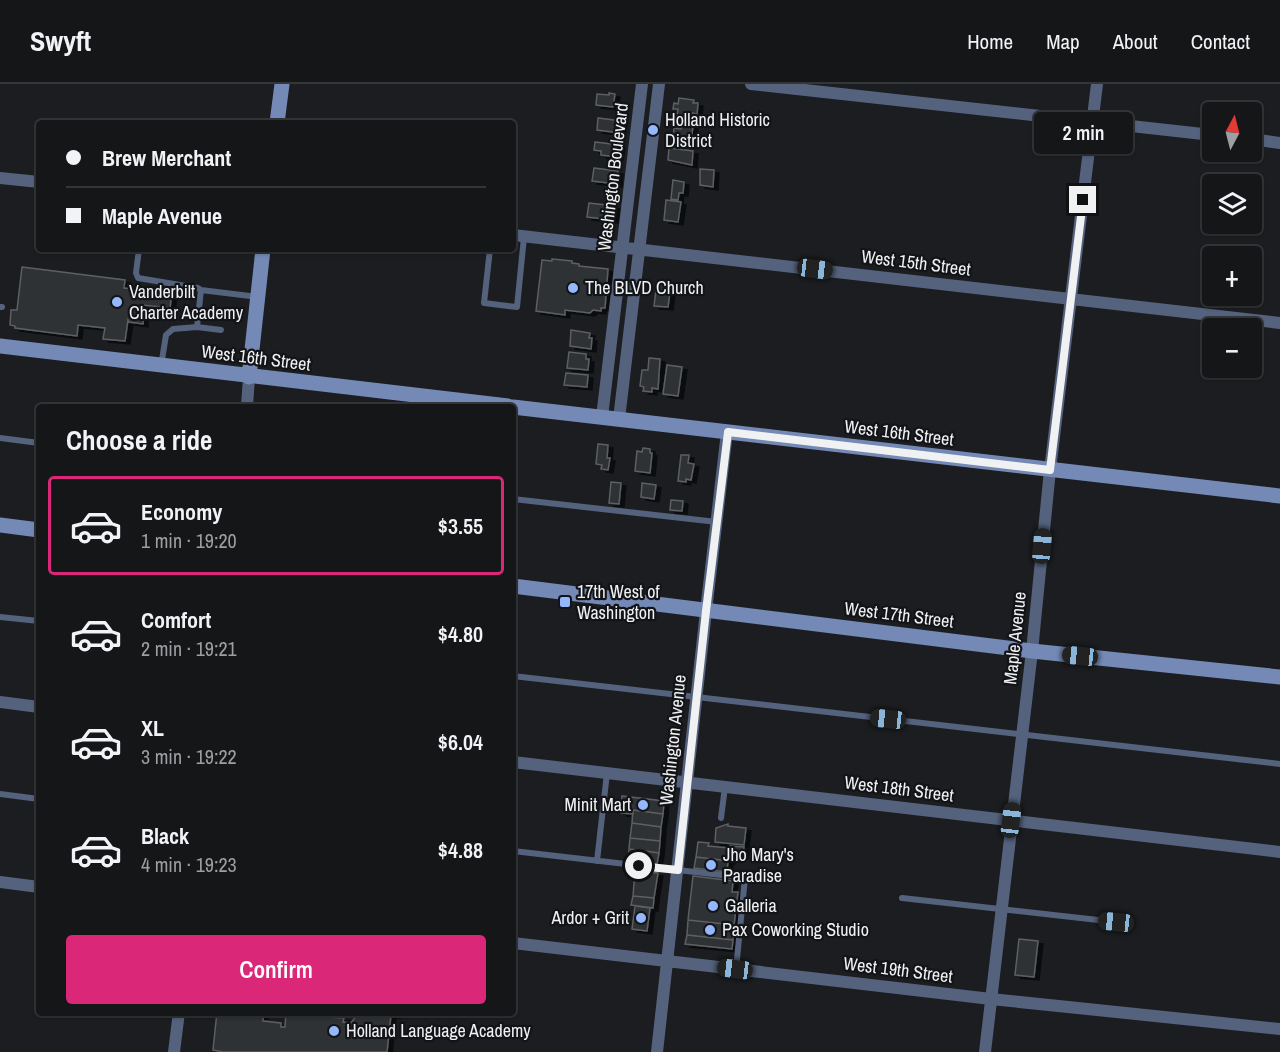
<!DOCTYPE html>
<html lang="en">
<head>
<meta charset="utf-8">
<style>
  :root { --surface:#141618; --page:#1d1f21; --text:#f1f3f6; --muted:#9d9fa2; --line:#333537; --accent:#db2777 }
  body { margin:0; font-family:"Archivo Narrow",sans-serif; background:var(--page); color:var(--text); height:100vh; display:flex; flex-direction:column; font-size:22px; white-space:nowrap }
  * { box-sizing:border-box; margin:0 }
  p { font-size:20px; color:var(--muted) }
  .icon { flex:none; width:33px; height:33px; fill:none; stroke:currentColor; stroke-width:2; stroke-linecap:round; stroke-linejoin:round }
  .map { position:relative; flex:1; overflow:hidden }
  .side { position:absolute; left:36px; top:320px; width:480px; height:612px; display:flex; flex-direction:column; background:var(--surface); border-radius:6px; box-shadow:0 2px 4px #0004,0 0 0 2px var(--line) }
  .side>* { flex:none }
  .top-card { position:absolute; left:36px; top:36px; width:480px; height:132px; border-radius:6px; box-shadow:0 2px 4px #0004,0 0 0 2px var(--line); display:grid; align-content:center; height:132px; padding:0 30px; background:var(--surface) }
  .needle { width:39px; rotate:7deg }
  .buttons { position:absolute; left:1202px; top:18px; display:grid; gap:12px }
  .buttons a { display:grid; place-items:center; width:60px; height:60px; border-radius:6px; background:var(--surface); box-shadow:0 2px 4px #0004,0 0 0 2px var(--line); font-size:30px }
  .end { position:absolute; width:27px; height:27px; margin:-14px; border:8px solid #f0f1f3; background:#111; box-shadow:0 0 0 3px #111 }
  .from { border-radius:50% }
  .bubble { position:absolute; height:42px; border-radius:6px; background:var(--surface); box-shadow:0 2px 4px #0004,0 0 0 2px var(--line); font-size:20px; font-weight:600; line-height:42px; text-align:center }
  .car { position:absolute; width:18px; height:36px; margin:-18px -9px; border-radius:8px; box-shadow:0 0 4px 2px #0007; background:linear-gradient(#222 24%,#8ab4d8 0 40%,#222 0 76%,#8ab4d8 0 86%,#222 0) }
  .top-card b { display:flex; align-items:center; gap:21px; height:57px; font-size:22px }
  .top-card b+b { border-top:2px solid var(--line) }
  .top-card i { width:15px; height:15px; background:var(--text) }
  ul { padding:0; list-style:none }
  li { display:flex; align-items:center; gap:18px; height:99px; margin:0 12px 9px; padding:0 18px; border:3px solid transparent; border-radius:6px }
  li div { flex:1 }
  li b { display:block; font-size:22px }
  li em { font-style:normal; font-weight:600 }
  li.active { border-color:var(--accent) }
  li>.icon { width:54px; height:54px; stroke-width:1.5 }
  h2 { padding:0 30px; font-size:27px; line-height:72px }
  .cta { display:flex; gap:12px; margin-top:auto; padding:12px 30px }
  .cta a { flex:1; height:69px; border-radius:6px; background:var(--accent); color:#fff; font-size:24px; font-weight:600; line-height:69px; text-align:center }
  header { display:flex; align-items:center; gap:36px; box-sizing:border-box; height:84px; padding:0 30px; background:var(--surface); border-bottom:2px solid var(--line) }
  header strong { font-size:28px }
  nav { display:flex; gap:33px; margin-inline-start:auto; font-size:21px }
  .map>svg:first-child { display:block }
  .building { fill:#2e3034; stroke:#5d5f63; stroke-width:1.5; filter:url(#shadow) }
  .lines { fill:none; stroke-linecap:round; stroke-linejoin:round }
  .lane { stroke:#54627d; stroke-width:6 }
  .street { stroke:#54627d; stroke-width:12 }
  .secondary { stroke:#7489b5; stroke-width:15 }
  .route { stroke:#f0f1f3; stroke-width:8 }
  .poi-dot { fill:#94b7fd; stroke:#121417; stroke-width:2 }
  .labels { text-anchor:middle; stroke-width:4.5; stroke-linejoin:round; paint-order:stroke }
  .poi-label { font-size:18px; fill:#f0f1f3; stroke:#121417; text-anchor:start }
  .street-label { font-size:18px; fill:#f0f1f3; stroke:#121417 }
</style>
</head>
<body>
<header>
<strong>Swyft</strong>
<nav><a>Home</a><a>Map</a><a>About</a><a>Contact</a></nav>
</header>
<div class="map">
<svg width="1280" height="968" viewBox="0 0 1280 968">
  <defs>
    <filter id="shadow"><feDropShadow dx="5" dy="3" stdDeviation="0" flood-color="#0009"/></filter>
  </defs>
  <rect width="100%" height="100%" fill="#1b1d20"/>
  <path class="building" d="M609 9 615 10 613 23 596 21 597 10 609 11Z
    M679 14 694 16 693 19H698L697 30 692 29 691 34 677 32 678 25H673L674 19 678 20Z
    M598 34 622 37 620 49 597 46Z
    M682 40 693 42 691 57 673 54 674 44 681 45Z
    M595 58 620 61 618 73 601 71V67L594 66Z
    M669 64 693 67 692 81 668 76Z
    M594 84 618 87 617 100 592 97Z
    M700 85 714 86 713 103 700 101Z
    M673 96 684 98 683 109H679L678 116 671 115Z
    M666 116 681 118 678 138 664 136Z
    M589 119 615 122 613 136 587 133Z
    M552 175 572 177V179L579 180V182L608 185 605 224H601V227L593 226 590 229 565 226V231L536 227 542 176 552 177Z
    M22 183 125 196 124 204 172 209 170 224 143 221V240L129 238 128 236 125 257 103 255 105 244 78 241 77 252 15 244V242L10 241 11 226H17Z
    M657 198 671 200 668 223 654 222Z
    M571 246 590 249 589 254H592L591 265 570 262Z
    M569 268 586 270V275H589L588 286 567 284Z
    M649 274 660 275 658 305 652 304V308L643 307 644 303 640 302 642 286H648Z
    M667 281 682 283 678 312 663 310Z
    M566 289 588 291 587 303 564 301Z
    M598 360 608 361 607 374H610L608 386 601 385 602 381 596 380Z
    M643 364 650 365V369H652L650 389 635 387 637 367 642 368Z
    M681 371H689L688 379 694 380 691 396 686 395V398L678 397Z
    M611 398 621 399 619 420 609 419Z
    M642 399 656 401 654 415 641 413Z
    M671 416 683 417 682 427 670 426Z
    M622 712 664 717 663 730 633 726V730L621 729Z
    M633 726 663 730 661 743 632 739Z
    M632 739 661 743 660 757 630 754Z
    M728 740V742L746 744 744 761 715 758 716 744Z
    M630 754 660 757 659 769 629 765Z
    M698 758 709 759 708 762 729 764 730 762 744 763 743 772 731 771 730 777 696 773Z
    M629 765 659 769 657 780 628 777Z
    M696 773 728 777 727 788 694 784Z
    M635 787 658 789 654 814 633 812Z
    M693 792 733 797 732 808H738L734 841 688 836Z
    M633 812 654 814 653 824 631 821Z
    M635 822 650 824 647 847 632 845Z
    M688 836 734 841 733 856 687 851Z
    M687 851 733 856 732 865 685 860Z
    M1019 855 1038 857 1034 893 1015 891Z
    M217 928H263V937L281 939V943H285L286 928H328L327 933 344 934 343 938 351 939 359 928H396V931H391L387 968H223L213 966Z"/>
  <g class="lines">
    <path class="lane" d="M139 165 136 189 138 194 198 204 201 206 197 243 173 245 166 251 161 282
      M490 165 484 219 517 223 524 153
      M201 206 258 213
      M0 223H2
      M197 243 221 246
      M0 354 39 359
      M513 415 717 438
      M0 533 39 537
      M513 592 1280 680
      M0 710 39 715
      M721 734 725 703
      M513 767 756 795
      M597 777 607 689
      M902 814 1116 838
      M736 885 745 794"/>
    <path class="street" d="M751 0 1212 51
      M1251 55 1280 59
      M0 94 39 98
      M513 151 1280 239
      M247 322 249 293
      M602 333 642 0
      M619 335 659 0
      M0 618 39 623
      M513 678 1280 768
      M0 798 39 803
      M513 859 991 915 1280 945
      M174 968 179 928
      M657 968 706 527 727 348
      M985 968 1032 567 1050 386 1097 0"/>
    <path class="secondary" d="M277 39 282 0
      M0 262 508 322
      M249 293 263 165
      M513 323 1280 412
      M0 441 39 446
      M513 502 1032 567 1280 593"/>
  </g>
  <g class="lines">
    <path class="route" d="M639 782 678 786 706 527 728 348 1050 386 1083 116"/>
  </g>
  <g class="poi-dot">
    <circle cx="653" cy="46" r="6"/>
    <circle cx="573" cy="204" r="6"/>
    <circle cx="117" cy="218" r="6"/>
    <rect x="559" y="512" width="12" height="12" rx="3"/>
    <circle cx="643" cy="721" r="6"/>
    <circle cx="711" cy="781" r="6"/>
    <circle cx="713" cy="822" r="6"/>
    <circle cx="641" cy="834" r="6"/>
    <circle cx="710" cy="846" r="6"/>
    <circle cx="334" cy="947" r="6"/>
  </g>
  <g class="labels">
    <g class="poi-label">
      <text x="665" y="42">Holland Historic<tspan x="665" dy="21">District</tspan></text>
      <text x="585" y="210">The BLVD Church</text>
      <text x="129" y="214">Vanderbilt<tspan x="129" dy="21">Charter Academy</tspan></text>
      <text x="577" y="514">17th West of<tspan x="577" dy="21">Washington</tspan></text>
      <text x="631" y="727" text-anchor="end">Minit Mart</text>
      <text x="723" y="777">Jho Mary's<tspan x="723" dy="21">Paradise</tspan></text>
      <text x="725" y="828">Galleria</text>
      <text x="629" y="840" text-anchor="end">Ardor + Grit</text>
      <text x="722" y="852">Pax Coworking Studio</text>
      <text x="346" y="953">Holland Language Academy</text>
    </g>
    <g class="street-label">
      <text transform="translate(613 93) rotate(-83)" y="6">Washington Boulevard</text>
      <text transform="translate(916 179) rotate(7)" y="6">West 15th Street</text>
      <text transform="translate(256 274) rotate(7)" y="6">West 16th Street</text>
      <text transform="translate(899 349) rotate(7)" y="6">West 16th Street</text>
      <text transform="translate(899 531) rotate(7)" y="6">West 17th Street</text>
      <text transform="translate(1015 554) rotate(-84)" y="6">Maple Avenue</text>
      <text transform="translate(673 656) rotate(-84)" y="6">Washington Avenue</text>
      <text transform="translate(899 705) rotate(7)" y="6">West 18th Street</text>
      <text transform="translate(898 886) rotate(7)" y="6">West 19th Street</text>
    </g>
  </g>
</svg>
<div class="buttons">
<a><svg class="needle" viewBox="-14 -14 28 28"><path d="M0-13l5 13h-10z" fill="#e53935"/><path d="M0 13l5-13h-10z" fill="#9d9fa2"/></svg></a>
<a><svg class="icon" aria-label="layers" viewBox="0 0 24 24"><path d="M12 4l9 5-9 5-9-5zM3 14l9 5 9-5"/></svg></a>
<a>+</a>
<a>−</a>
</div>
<i class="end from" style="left:639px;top:782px"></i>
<i class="end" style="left:1083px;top:116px"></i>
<div class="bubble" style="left:1034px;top:28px;width:99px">2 min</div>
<i class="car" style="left:815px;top:185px;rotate:97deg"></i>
<i class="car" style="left:1042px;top:462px;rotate:5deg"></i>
<i class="car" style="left:1080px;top:572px;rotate:276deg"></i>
<i class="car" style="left:888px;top:635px;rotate:276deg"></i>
<i class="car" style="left:1011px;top:736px;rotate:7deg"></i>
<i class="car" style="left:1116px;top:838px;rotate:276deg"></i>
<i class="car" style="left:735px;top:885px;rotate:277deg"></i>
<div class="top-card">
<b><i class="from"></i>Brew Merchant</b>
<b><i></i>Maple Avenue</b>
</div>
<section class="side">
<h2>Choose a ride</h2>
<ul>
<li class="active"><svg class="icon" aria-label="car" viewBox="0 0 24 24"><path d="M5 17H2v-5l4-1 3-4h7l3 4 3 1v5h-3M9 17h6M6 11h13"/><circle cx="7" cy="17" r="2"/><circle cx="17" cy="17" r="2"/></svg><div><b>Economy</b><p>1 min · 19:20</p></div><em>$3.55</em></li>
<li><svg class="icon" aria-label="car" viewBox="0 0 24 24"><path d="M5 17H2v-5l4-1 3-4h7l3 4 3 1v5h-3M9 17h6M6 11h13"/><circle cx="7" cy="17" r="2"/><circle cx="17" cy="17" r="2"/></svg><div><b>Comfort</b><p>2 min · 19:21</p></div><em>$4.80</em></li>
<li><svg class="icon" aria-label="car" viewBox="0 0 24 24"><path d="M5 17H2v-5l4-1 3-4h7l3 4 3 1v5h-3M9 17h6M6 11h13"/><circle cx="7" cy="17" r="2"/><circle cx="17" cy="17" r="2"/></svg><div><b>XL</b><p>3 min · 19:22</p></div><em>$6.04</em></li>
<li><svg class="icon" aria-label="car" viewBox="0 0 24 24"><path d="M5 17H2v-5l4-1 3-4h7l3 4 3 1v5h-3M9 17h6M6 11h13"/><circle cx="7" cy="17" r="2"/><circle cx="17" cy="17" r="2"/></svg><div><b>Black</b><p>4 min · 19:23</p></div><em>$4.88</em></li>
</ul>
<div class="cta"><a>Confirm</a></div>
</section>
</div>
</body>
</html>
